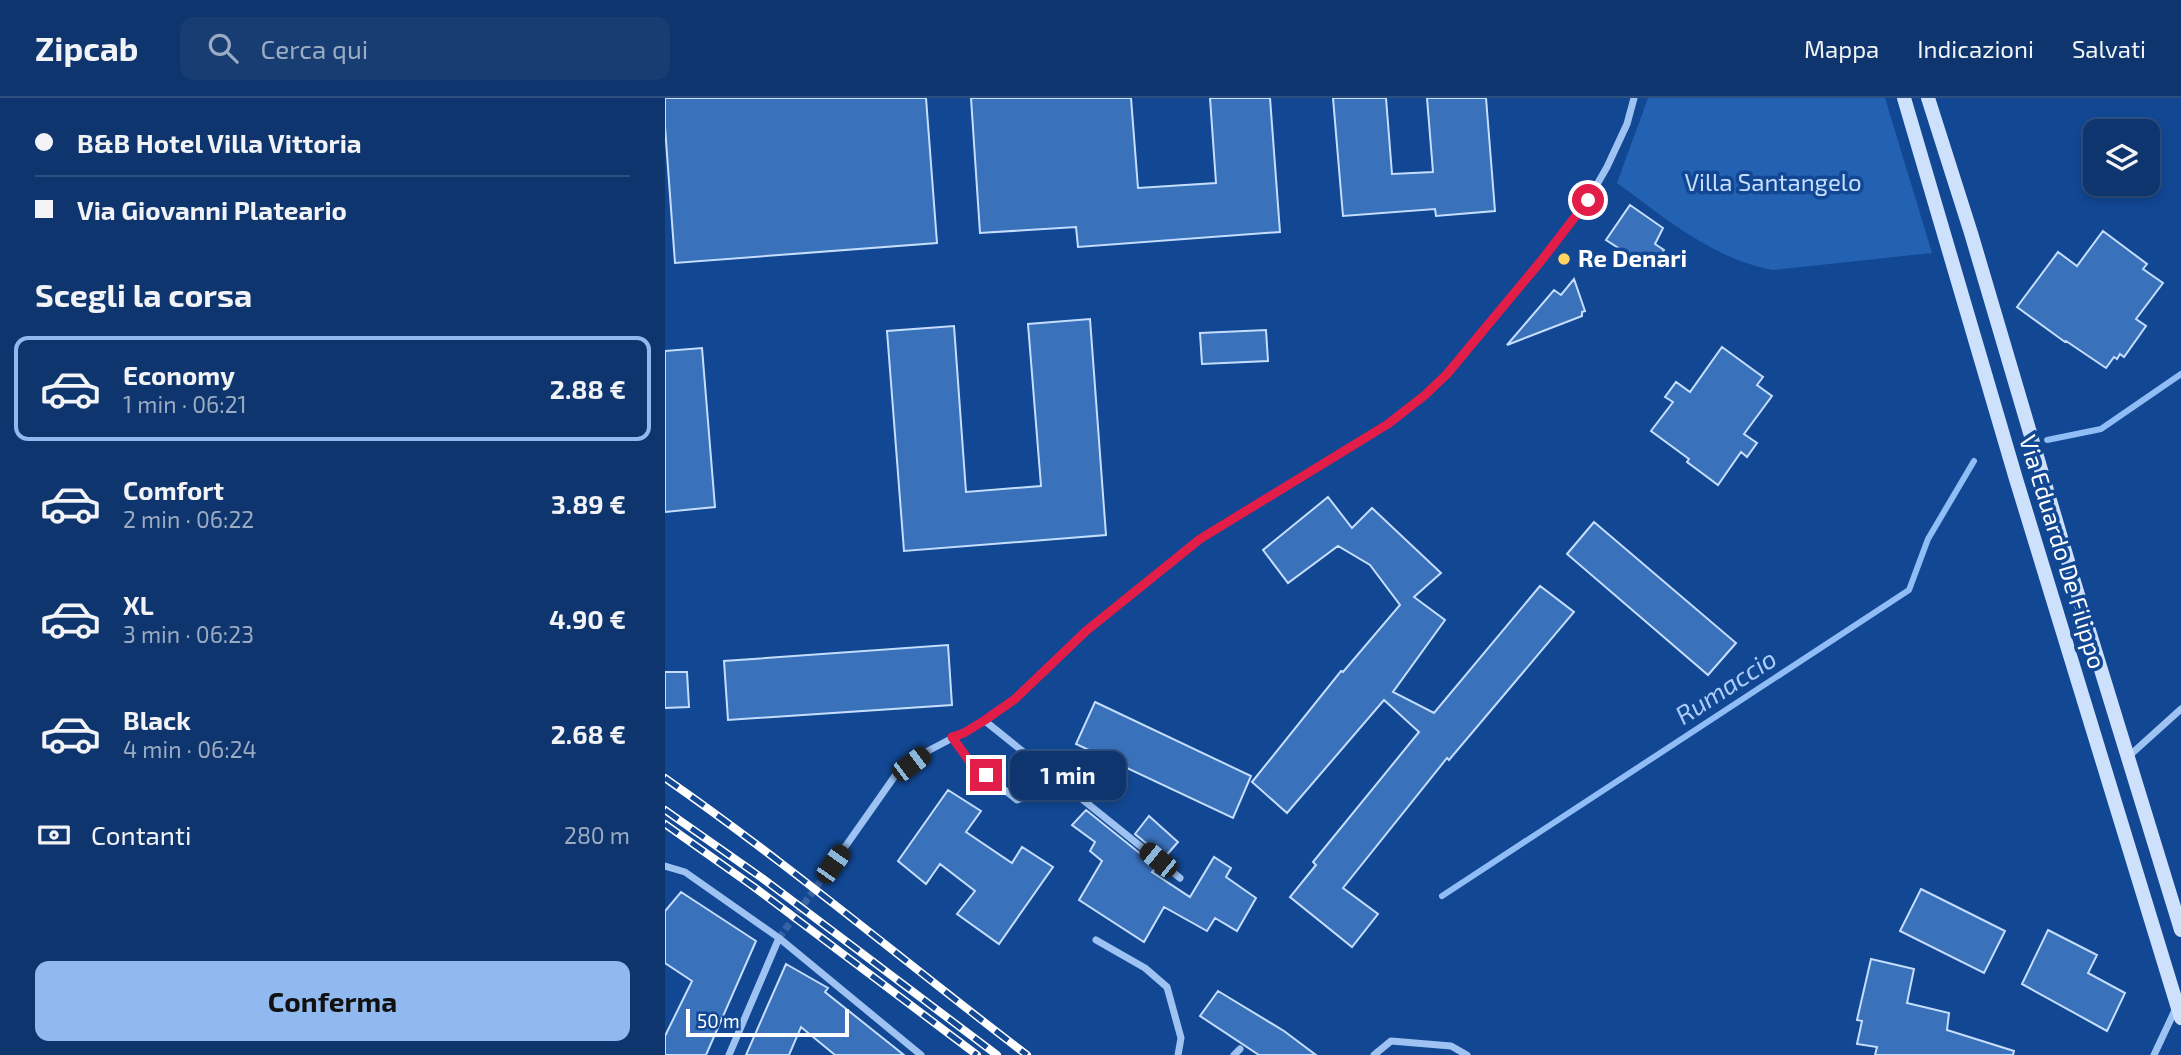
<!DOCTYPE html>
<html lang="it">
<head>
<meta charset="utf-8">
<style>
  :root { --surface:#0e356e; --page:#173d73; --text:#f1f3f6; --muted:#9babc2; --line:#2e5081; --accent:#90b9f0 }
  body { margin:0; font-family:"Exo 2",sans-serif; background:var(--page); color:var(--text); height:100vh; display:flex; flex-direction:column; font-size:26px; white-space:nowrap }
  * { box-sizing:border-box; margin:0 }
  p { font-size:23px; color:var(--muted) }
  .icon { flex:none; width:38px; height:38px; fill:none; stroke:currentColor; stroke-width:2; stroke-linecap:round; stroke-linejoin:round }
  .map { position:relative; flex:1; overflow:hidden }
  .panel { display:flex; flex-direction:column; background:var(--surface); width:665px }
  .panel>* { flex:none }
  .guide { display:grid; align-content:center; height:154px; padding:0 35px; background:var(--surface) }
  .controls { position:absolute; left:1418px; top:21px; display:grid; gap:14px }
  .controls a { display:grid; place-items:center; width:77px; height:77px; border-radius:14px; background:var(--surface); box-shadow:0 4px 10px #0003,0 0 0 2px var(--line); font-size:35px }
  .scale { position:absolute; left:21px; bottom:18px; width:163px; box-sizing:border-box; padding-left:7px; border:4px solid #fff; border-top:0; font-size:19px; line-height:24px; white-space:nowrap; color:#fff; -webkit-text-stroke:5px #124793; paint-order:stroke }
  .end { position:absolute; width:32px; height:32px; margin:-16px; border:9px solid #e11d48; background:#fff; box-shadow:0 0 0 4px #fff }
  .from { border-radius:50% }
  .bubble { position:absolute; height:49px; border-radius:14px; background:var(--surface); box-shadow:0 4px 10px #0003,0 0 0 2px var(--line); font-size:23px; font-weight:700; line-height:49px; text-align:center }
  .car { position:absolute; width:21px; height:42px; margin:-21px -10px; border-radius:9px; box-shadow:0 0 5px 2px #0007; background:linear-gradient(#222 24%,#8ab4d8 0 40%,#222 0 76%,#8ab4d8 0 86%,#222 0) }
  .guide b { display:flex; align-items:center; gap:24px; height:66px; font-size:26px }
  .guide b+b { border-top:2px solid var(--line) }
  .guide i { width:18px; height:18px; background:var(--text) }
  ul { padding:0; list-style:none }
  li { display:flex; align-items:center; gap:21px; height:105px; margin:0 14px 10px; padding:0 21px; border:4px solid transparent; border-radius:14px }
  li div { flex:1 }
  li b { display:block; font-size:26px }
  li em { font-style:normal; font-weight:700 }
  li.active { border-color:var(--accent) }
  li>.icon { width:63px; height:63px; stroke-width:1.5 }
  h2 { padding:0 35px; font-size:32px; line-height:84px }
  .pay { display:flex; align-items:center; gap:18px; height:77px; padding:0 35px; font-size:26px }
  .pay p { margin-inline-start:auto }
  .cta { display:flex; gap:14px; margin-top:auto; padding:14px 35px }
  .cta a { flex:1; height:80px; border-radius:14px; background:var(--accent); color:#111; font-size:28px; font-weight:700; line-height:80px; text-align:center }
  header { display:flex; align-items:center; gap:42px; box-sizing:border-box; height:98px; padding:0 35px; background:var(--surface); border-bottom:2px solid var(--line) }
  header strong { font-size:33px }
  nav { display:flex; gap:38px; margin-inline-start:auto; font-size:24px }
  .search { width:490px; height:63px; background:var(--page); display:flex; align-items:center; gap:18px; box-sizing:border-box; padding:0 24px; border-radius:14px; color:var(--muted); font-size:26px }
  main { display:flex; flex:1; min-height:0 }
  .map>svg:first-child { display:block }
  .green { fill:#2361b2 }
  .lines { fill:none; stroke-linecap:round; stroke-linejoin:round }
  .stream { stroke:#90bdf6; stroke-width:6 }
  .building { fill:#3a71bb; stroke:#c6defd; stroke-width:2 }
  .street-tunnel { stroke:#3663a3; stroke-width:7; stroke-dasharray:7 3.5; stroke-linecap:butt }
  .street { stroke:#9ec3f3; stroke-width:7 }
  .secondary { stroke:#cee1fc; stroke-width:14 }
  .rail-casing { stroke:#fff; stroke-width:8 }
  .rail { stroke:#124793; stroke-width:5; stroke-dasharray:16; stroke-linecap:butt }
  .route { stroke:#e11d48; stroke-width:9 }
  .poi-dot { fill:#ffd460; stroke:#124793; stroke-width:2.5 }
  .labels { text-anchor:middle; stroke-width:7; stroke-linejoin:round; paint-order:stroke }
  .park-label { font-size:24px; fill:#c6defd; stroke:#124793 }
  .poi-label { font-size:24px; font-weight:bold; fill:#fff; stroke:#124793; text-anchor:start }
  .street-label { font-size:24px; fill:#fff; stroke:#124793 }
  .water-label { font-size:26px; font-style:italic; fill:#abcdfa; stroke:#124793 }
</style>
</head>
<body>
<header>
<strong>Zipcab</strong>
<div class="search"><svg class="icon" aria-label="search" viewBox="0 0 24 24"><circle cx="10" cy="10" r="6"/><path d="M15 15l6 6"/></svg>Cerca qui</div>
<nav><a>Mappa</a><a>Indicazioni</a><a>Salvati</a></nav>
</header>
<main>
<section class="panel">
<div class="guide">
<b><i class="from"></i>B&amp;B Hotel Villa Vittoria</b>
<b><i></i>Via Giovanni Plateario</b>
</div>
<h2>Scegli la corsa</h2>
<ul>
<li class="active"><svg class="icon" aria-label="car" viewBox="0 0 24 24"><path d="M5 17H2v-5l4-1 3-4h7l3 4 3 1v5h-3M9 17h6M6 11h13"/><circle cx="7" cy="17" r="2"/><circle cx="17" cy="17" r="2"/></svg><div><b>Economy</b><p>1 min · 06:21</p></div><em>2.88 €</em></li>
<li><svg class="icon" aria-label="car" viewBox="0 0 24 24"><path d="M5 17H2v-5l4-1 3-4h7l3 4 3 1v5h-3M9 17h6M6 11h13"/><circle cx="7" cy="17" r="2"/><circle cx="17" cy="17" r="2"/></svg><div><b>Comfort</b><p>2 min · 06:22</p></div><em>3.89 €</em></li>
<li><svg class="icon" aria-label="car" viewBox="0 0 24 24"><path d="M5 17H2v-5l4-1 3-4h7l3 4 3 1v5h-3M9 17h6M6 11h13"/><circle cx="7" cy="17" r="2"/><circle cx="17" cy="17" r="2"/></svg><div><b>XL</b><p>3 min · 06:23</p></div><em>4.90 €</em></li>
<li><svg class="icon" aria-label="car" viewBox="0 0 24 24"><path d="M5 17H2v-5l4-1 3-4h7l3 4 3 1v5h-3M9 17h6M6 11h13"/><circle cx="7" cy="17" r="2"/><circle cx="17" cy="17" r="2"/></svg><div><b>Black</b><p>4 min · 06:24</p></div><em>2.68 €</em></li>
</ul>
<div class="pay"><svg class="icon" aria-label="cash" viewBox="0 0 24 24"><path d="M3 7h18v10H3z"/><circle cx="12" cy="12" r="2"/></svg>Contanti<p>280 m</p></div>
<div class="cta"><a>Conferma</a></div>
</section>
<div class="map">
<svg width="1516" height="957" viewBox="0 0 1516 957">
  <rect width="100%" height="100%" fill="#124793"/>
  <path class="green" d="M983 0H1220L1267 155 1108 172C1048 161 1000 120 952 85Z"/>
  <g class="lines">
    <path class="stream" d="M1382 342 1436 331 1516 276
      M777 798 1244 492 1263 441 1309 363"/>
  </g>
  <path class="building" d="M0 0H261L272 145 10 165 0 29Z
    M306 0H466L473 90 551 85 545 0H605L615 134 413 149 411 129 315 135Z
    M668 0H721L727 76 768 74 762 0H821L830 113 771 118 770 111 678 118Z
    M965 107 998 130 990 146 999 152 986 171 941 142Z
    M1438 133 1482 166 1478 171 1498 185 1471 221 1481 228 1459 259 1455 256 1452 261 1449 259 1441 270 1401 243 1400 244 1352 209 1393 154 1412 168Z
    M909 181 920 213 917 214V218L842 247 889 192 896 197Z
    M425 221 441 437 239 453 222 233 289 228 301 394 376 388 363 226Z
    M601 232 603 263 537 266 535 235Z
    M1057 249 1098 279 1092 287 1107 298 1079 336 1092 345 1082 359 1076 354 1053 387 1022 364 1024 361 986 333 1008 304 1000 299 1011 284 1025 294Z
    M37 250 50 409 0 414V253Z
    M663 399 687 430 707 410 776 475 749 499 780 522 728 594 769 615 875 488 909 514 784 662 782 660 678 790 713 816 687 849 625 799 651 767 648 764 754 634 719 602 622 715 587 684 676 573 678 574 735 507 705 467 673 448 623 485 598 452Z
    M929 424 1071 545 1043 577 902 456Z
    M283 547 287 607 63 622 59 563Z
    M0 574H22L24 609 0 610Z
    M430 604 586 678 568 720 411 646Z
    M283 692 316 713 301 734 347 765 357 749 388 769 334 846 292 816 310 793 275 766 261 786 233 763Z
    M421 712 492 769 487 774 525 799 549 759 566 770 561 779 591 800 572 833 550 820 542 833 499 809 479 844 414 802 437 763 425 753 430 744 407 727Z
    M484 718 513 744 499 760 470 736Z
    M1256 791 1340 833 1319 875 1235 833Z
    M16 794 91 843 41 957H0V938L27 883 0 865V813Z
    M1383 832 1432 857 1423 875 1460 895 1442 933 1357 886Z
    M1206 861 1249 871 1242 905 1284 915 1282 932 1349 953 1348 957H1210L1212 949 1192 946 1197 923 1192 922Z
    M121 866 163 890 160 894 239 957H170L136 929 124 957H81Z
    M553 893 619 933 651 957H594L535 918Z"/>
  <g class="lines">
    <path class="street-tunnel" d="M114 840 168 766"/>
    <path class="street" d="M320 623 515 780
      M287 640 305 664 352 702 371 695 385 674
      M1464 658 1516 611
      M168 766 232 675 259 655 320 623 350 601 421 533 535 441 723 326 760 297 782 276 876 163 923 102 942 69 962 26 969 0
      M0 768 20 774 114 840 256 957
      M431 842 480 870 502 889 516 940 513 957
      M64 957 114 840
      M569 957 575 951
      M709 957 726 943 786 948 802 957
      M1489 957 1511 910"/>
    <path class="secondary" d="M1239 0 1351 381 1516 920
      M1263 0 1306 135 1410 487 1516 832"/>
    <g class="rail-casing">
      <path id="rail" d="M0 680C125 767 241 865 362 957
        M0 712 97 780 332 957
        M0 726 89 789 312 957"/>
    </g>
    <use href="#rail" class="rail"/>
  </g>
  <g class="lines">
    <path class="route" d="M321 677 305 664 287 639 299 635 320 622 350 601 421 533 535 441 723 326 760 297 782 276 876 163 923 102"/>
  </g>
  <circle class="poi-dot" cx="899" cy="161" r="7"/>
  <g class="labels">
    <g class="park-label">
      <text x="1108" y="93">Villa Santangelo</text>
    </g>
    <g class="poi-label">
      <text x="913" y="169">Re Denari</text>
    </g>
    <g class="street-label">
      <text transform="translate(1397 454) rotate(73)" y="8">Via Eduardo De Filippo</text>
    </g>
    <g class="water-label">
      <text transform="translate(1061 589) rotate(-33)" y="9">Rumaccio</text>
    </g>
  </g>
</svg>
<div class="controls">
<a><svg class="icon" aria-label="layers" viewBox="0 0 24 24"><path d="M12 4l9 5-9 5-9-5zM3 14l9 5 9-5"/></svg></a>
</div>
<div class="scale">50 m</div>
<i class="end from" style="left:923px;top:102px"></i>
<i class="end" style="left:321px;top:677px"></i>
<div class="bubble" style="left:345px;top:653px;width:116px">1 min</div>
<i class="car" style="left:246px;top:666px;rotate:53deg"></i>
<i class="car" style="left:493px;top:762px;rotate:309deg"></i>
<i class="car" style="left:168px;top:766px;rotate:35deg"></i>
</div>
</main>
</body>
</html>
